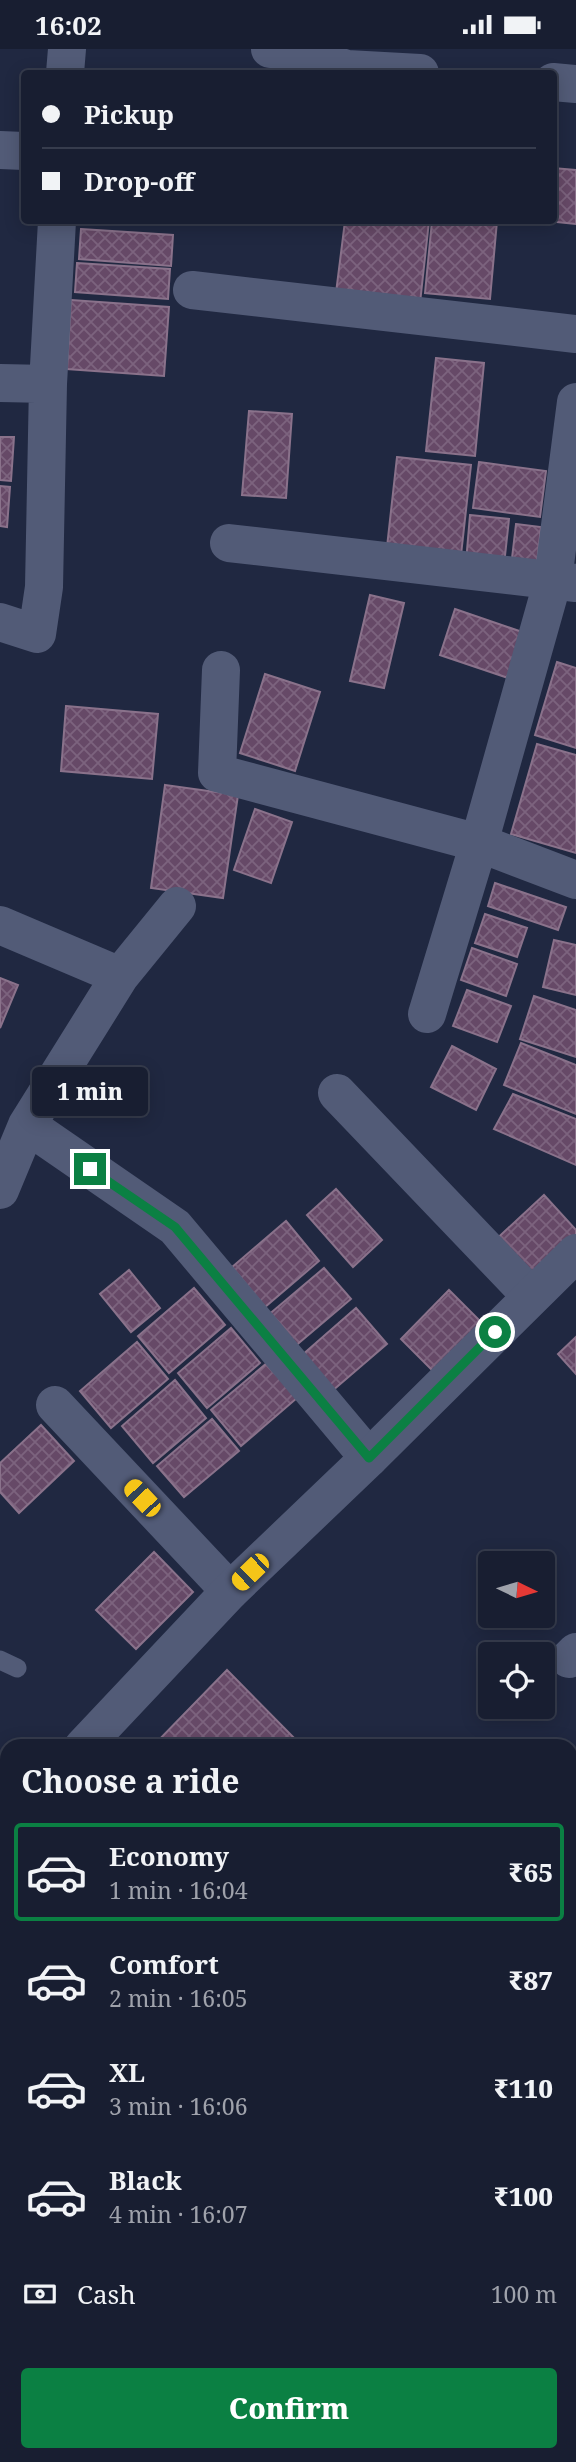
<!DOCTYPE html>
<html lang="en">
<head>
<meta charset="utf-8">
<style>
  :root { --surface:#181e31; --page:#212739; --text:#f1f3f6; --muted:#9fa2ab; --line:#363c4d; --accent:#0b8043 }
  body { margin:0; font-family:"Noto Serif",serif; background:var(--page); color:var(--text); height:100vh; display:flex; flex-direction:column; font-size:26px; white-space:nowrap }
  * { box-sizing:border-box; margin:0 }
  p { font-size:23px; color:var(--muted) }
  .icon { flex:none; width:38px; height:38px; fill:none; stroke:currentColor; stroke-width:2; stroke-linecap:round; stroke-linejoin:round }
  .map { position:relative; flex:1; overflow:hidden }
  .sheet { position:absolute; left:0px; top:1690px; width:578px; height:723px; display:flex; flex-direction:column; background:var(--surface); border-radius:21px 21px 0 0; box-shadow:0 4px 18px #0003,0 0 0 2px var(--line) }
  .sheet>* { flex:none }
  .guide { position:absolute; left:21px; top:21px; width:536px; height:154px; border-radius:7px; box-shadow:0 4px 18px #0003,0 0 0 2px var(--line); display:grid; align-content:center; height:154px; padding:0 21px; background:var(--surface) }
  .needle { width:46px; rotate:95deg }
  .fabs { position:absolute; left:478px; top:1502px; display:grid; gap:14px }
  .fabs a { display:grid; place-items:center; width:77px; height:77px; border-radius:7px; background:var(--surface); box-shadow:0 4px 18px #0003,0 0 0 2px var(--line); font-size:35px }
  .end { position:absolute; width:32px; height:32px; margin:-16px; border:9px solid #0b8043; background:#fff; box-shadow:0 0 0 4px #fff }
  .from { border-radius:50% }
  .bubble { position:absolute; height:49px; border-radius:7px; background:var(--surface); box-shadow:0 4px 18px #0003,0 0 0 2px var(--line); font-size:23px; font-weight:800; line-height:49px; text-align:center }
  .car { position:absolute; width:21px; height:42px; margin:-21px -10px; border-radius:9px; box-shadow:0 0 5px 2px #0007; background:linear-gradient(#f5c518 24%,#345 0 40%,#f5c518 0 76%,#345 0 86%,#f5c518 0) }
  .guide b { display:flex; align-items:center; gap:24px; height:66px; font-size:26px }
  .guide b+b { border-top:2px solid var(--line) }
  .guide i { width:18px; height:18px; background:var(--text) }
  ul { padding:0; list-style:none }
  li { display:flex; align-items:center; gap:21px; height:98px; margin:0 14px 10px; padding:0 7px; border:4px solid transparent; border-radius:7px }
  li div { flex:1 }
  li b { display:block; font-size:26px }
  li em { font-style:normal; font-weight:800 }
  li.selected { border-color:var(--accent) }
  li>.icon { width:63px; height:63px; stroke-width:1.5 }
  h2 { padding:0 21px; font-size:32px; line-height:84px }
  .pay { display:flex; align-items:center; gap:18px; height:77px; padding:0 21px; font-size:26px }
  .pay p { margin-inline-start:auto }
  .action { display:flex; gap:14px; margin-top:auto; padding:14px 21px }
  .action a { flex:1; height:80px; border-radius:7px; background:var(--accent); color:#fff; font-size:28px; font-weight:800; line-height:80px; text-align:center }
  .status { display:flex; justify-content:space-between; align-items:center; height:49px; padding:0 35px; background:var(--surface); direction:ltr }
  .status svg { height:19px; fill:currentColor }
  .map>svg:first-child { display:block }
  .building { fill:url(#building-cross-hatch); stroke:#8a728b; stroke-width:2 }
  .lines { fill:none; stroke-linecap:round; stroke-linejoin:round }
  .service { stroke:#525b77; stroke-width:19 }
  .minor { stroke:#525b77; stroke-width:38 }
  .tertiary { stroke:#525b77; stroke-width:38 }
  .route { stroke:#0b8043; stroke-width:9 }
</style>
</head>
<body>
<div class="status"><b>16:02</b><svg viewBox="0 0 49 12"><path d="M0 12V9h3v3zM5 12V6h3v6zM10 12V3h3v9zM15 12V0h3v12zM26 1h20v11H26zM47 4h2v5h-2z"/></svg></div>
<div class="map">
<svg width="576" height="2413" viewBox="0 0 576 2413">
  <defs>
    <pattern id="building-cross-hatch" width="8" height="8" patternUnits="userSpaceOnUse" patternTransform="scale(1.75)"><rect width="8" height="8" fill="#664967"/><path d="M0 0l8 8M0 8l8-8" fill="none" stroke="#7c637e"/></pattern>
  </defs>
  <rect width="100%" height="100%" fill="#202841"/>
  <path class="building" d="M553 119 576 121V175L547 172H553Z
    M345 172H429L420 254 336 244Z
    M432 172H497L490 250 425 244Z
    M81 180 173 186 171 217 79 210Z
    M77 214 170 220 168 250 75 243Z
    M71 251 169 258 164 327 67 320Z
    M436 309 484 314 475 407 426 402Z
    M249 362 292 365 286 449 242 446Z
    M0 388H14L11 432 0 431Z
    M397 408 471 416 461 506 387 498Z
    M479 413 546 422 540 468 473 459Z
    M0 437 10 438 7 478 0 477Z
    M470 466 509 470 504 516 466 513Z
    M516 475 541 478 536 522 511 518Z
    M370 546 404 554 384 639 350 632Z
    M455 560 525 584 511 630 440 606Z
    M557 613 576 619V699L535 686Z
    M265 625 320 643 295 722 240 704Z
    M66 657 158 665 152 730 61 722Z
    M537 695 576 706V804L511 785Z
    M165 736 238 746 223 849 151 839Z
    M255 760 292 773 271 834 234 821Z
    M495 834 566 858 558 881 488 857Z
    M485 865 527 879 517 908 475 894Z
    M554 891 576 896V946L543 938Z
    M472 899 517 915 506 947 461 931Z
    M0 929 18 936 0 979Z
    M467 941 511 957 497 993 453 977Z
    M534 947 576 961V1008L520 990Z
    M521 994 576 1016V1065L504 1036Z
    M452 997 496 1020 476 1061 431 1038Z
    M513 1045 576 1070V1116L494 1080Z
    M336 1140 382 1191 353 1218 307 1166Z
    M544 1146 576 1181V1200L530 1241 490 1196Z
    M286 1172 319 1212 265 1258 232 1218Z
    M324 1219 351 1250 294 1298 267 1267Z
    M129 1221 160 1259 131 1283 100 1245Z
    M194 1239 225 1276 169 1324 138 1287Z
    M449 1241 486 1278 438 1327 401 1290Z
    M356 1259 387 1295 332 1342 302 1306Z
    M231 1279 260 1314 207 1359 178 1324Z
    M576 1288V1325L558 1305Z
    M137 1293 168 1330 111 1379 80 1342Z
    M267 1314 297 1349 241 1397 211 1361Z
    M175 1331 206 1369 153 1414 122 1377Z
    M212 1370 239 1402 184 1448 157 1417Z
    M41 1376 74 1412 19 1464 0 1443V1414Z
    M154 1503 193 1543 136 1600 96 1561Z
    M227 1621 303 1698H152Z
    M0 2052 7 2059V2095L0 2103Z
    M576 2126V2180L570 2179Z
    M570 2187H576V2249H570Z
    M7 2191V2261L0 2269V2199Z
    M7 2269V2297L0 2291V2276Z
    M1 2370 7 2376V2406H39L43 2410 41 2413H0Z
    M99 2406H141L140 2413H99Z
    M196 2406H223V2413H195Z
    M379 2406H437V2413H379Z"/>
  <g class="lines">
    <path class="service" d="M0 1611 17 1619"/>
    <path class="minor" d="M270 0 295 3 347 20 420 24
      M65 24 67 0
      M553 33 576 35
      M0 101 24 102
      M192 241 576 285
      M0 334 48 335
      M229 494 576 534
      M0 573 37 585 44 538 48 335 57 172
      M221 621 217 724 479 794 576 831
      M0 876 120 927
      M427 965 479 794 553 531 576 353
      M337 1044 531 1247
      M27 1076 175 1178 369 1409
      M0 1141 27 1076 120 927 177 857
      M55 1356 230 1542
      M569 1610 576 1603
      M570 2094H576
      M0 2331 7 2338
      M62 2406 65 2413
      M459 2413V2406"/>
    <path class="tertiary" d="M83 1698 230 1542 369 1409 576 1204
      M0 1777 7 1770
      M0 1964 7 1971
      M570 2280H576"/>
  </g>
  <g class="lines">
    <path class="route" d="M90 1120 175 1178 369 1409 495 1283"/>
  </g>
</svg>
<div class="fabs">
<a><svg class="needle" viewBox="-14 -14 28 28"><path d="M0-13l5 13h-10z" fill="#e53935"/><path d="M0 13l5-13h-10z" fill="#9fa2ab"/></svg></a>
<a><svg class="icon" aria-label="locate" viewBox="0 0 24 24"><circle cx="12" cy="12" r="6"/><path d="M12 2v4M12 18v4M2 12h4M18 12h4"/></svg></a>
</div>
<i class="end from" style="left:495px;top:1283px"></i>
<i class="end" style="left:90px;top:1120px"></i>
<div class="bubble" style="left:32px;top:1018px;width:116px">1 min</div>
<i class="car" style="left:142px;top:1449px;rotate:317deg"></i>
<i class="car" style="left:250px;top:1523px;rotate:226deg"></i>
<div class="guide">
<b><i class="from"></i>Pickup</b>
<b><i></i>Drop-off</b>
</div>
<section class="sheet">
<h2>Choose a ride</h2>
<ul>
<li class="selected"><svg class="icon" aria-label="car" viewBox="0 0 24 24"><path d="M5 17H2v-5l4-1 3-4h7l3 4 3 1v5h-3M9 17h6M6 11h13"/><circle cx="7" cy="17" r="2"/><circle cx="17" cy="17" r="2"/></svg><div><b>Economy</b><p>1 min · 16:04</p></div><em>₹65</em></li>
<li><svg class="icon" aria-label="car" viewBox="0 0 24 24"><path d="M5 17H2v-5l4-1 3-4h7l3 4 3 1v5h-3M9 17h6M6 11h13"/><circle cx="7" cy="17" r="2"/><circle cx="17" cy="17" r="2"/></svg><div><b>Comfort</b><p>2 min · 16:05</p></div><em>₹87</em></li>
<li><svg class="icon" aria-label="car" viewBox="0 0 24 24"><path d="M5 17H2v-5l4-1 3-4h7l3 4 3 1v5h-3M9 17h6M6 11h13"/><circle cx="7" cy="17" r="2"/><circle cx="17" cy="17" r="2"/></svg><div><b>XL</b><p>3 min · 16:06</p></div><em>₹110</em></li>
<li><svg class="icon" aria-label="car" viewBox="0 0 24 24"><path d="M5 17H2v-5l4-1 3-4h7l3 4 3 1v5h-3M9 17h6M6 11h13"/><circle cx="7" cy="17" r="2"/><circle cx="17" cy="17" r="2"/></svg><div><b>Black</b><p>4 min · 16:07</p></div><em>₹100</em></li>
</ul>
<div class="pay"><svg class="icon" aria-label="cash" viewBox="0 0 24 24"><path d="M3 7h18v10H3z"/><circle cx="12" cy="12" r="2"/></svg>Cash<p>100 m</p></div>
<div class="action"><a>Confirm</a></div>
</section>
</div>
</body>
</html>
